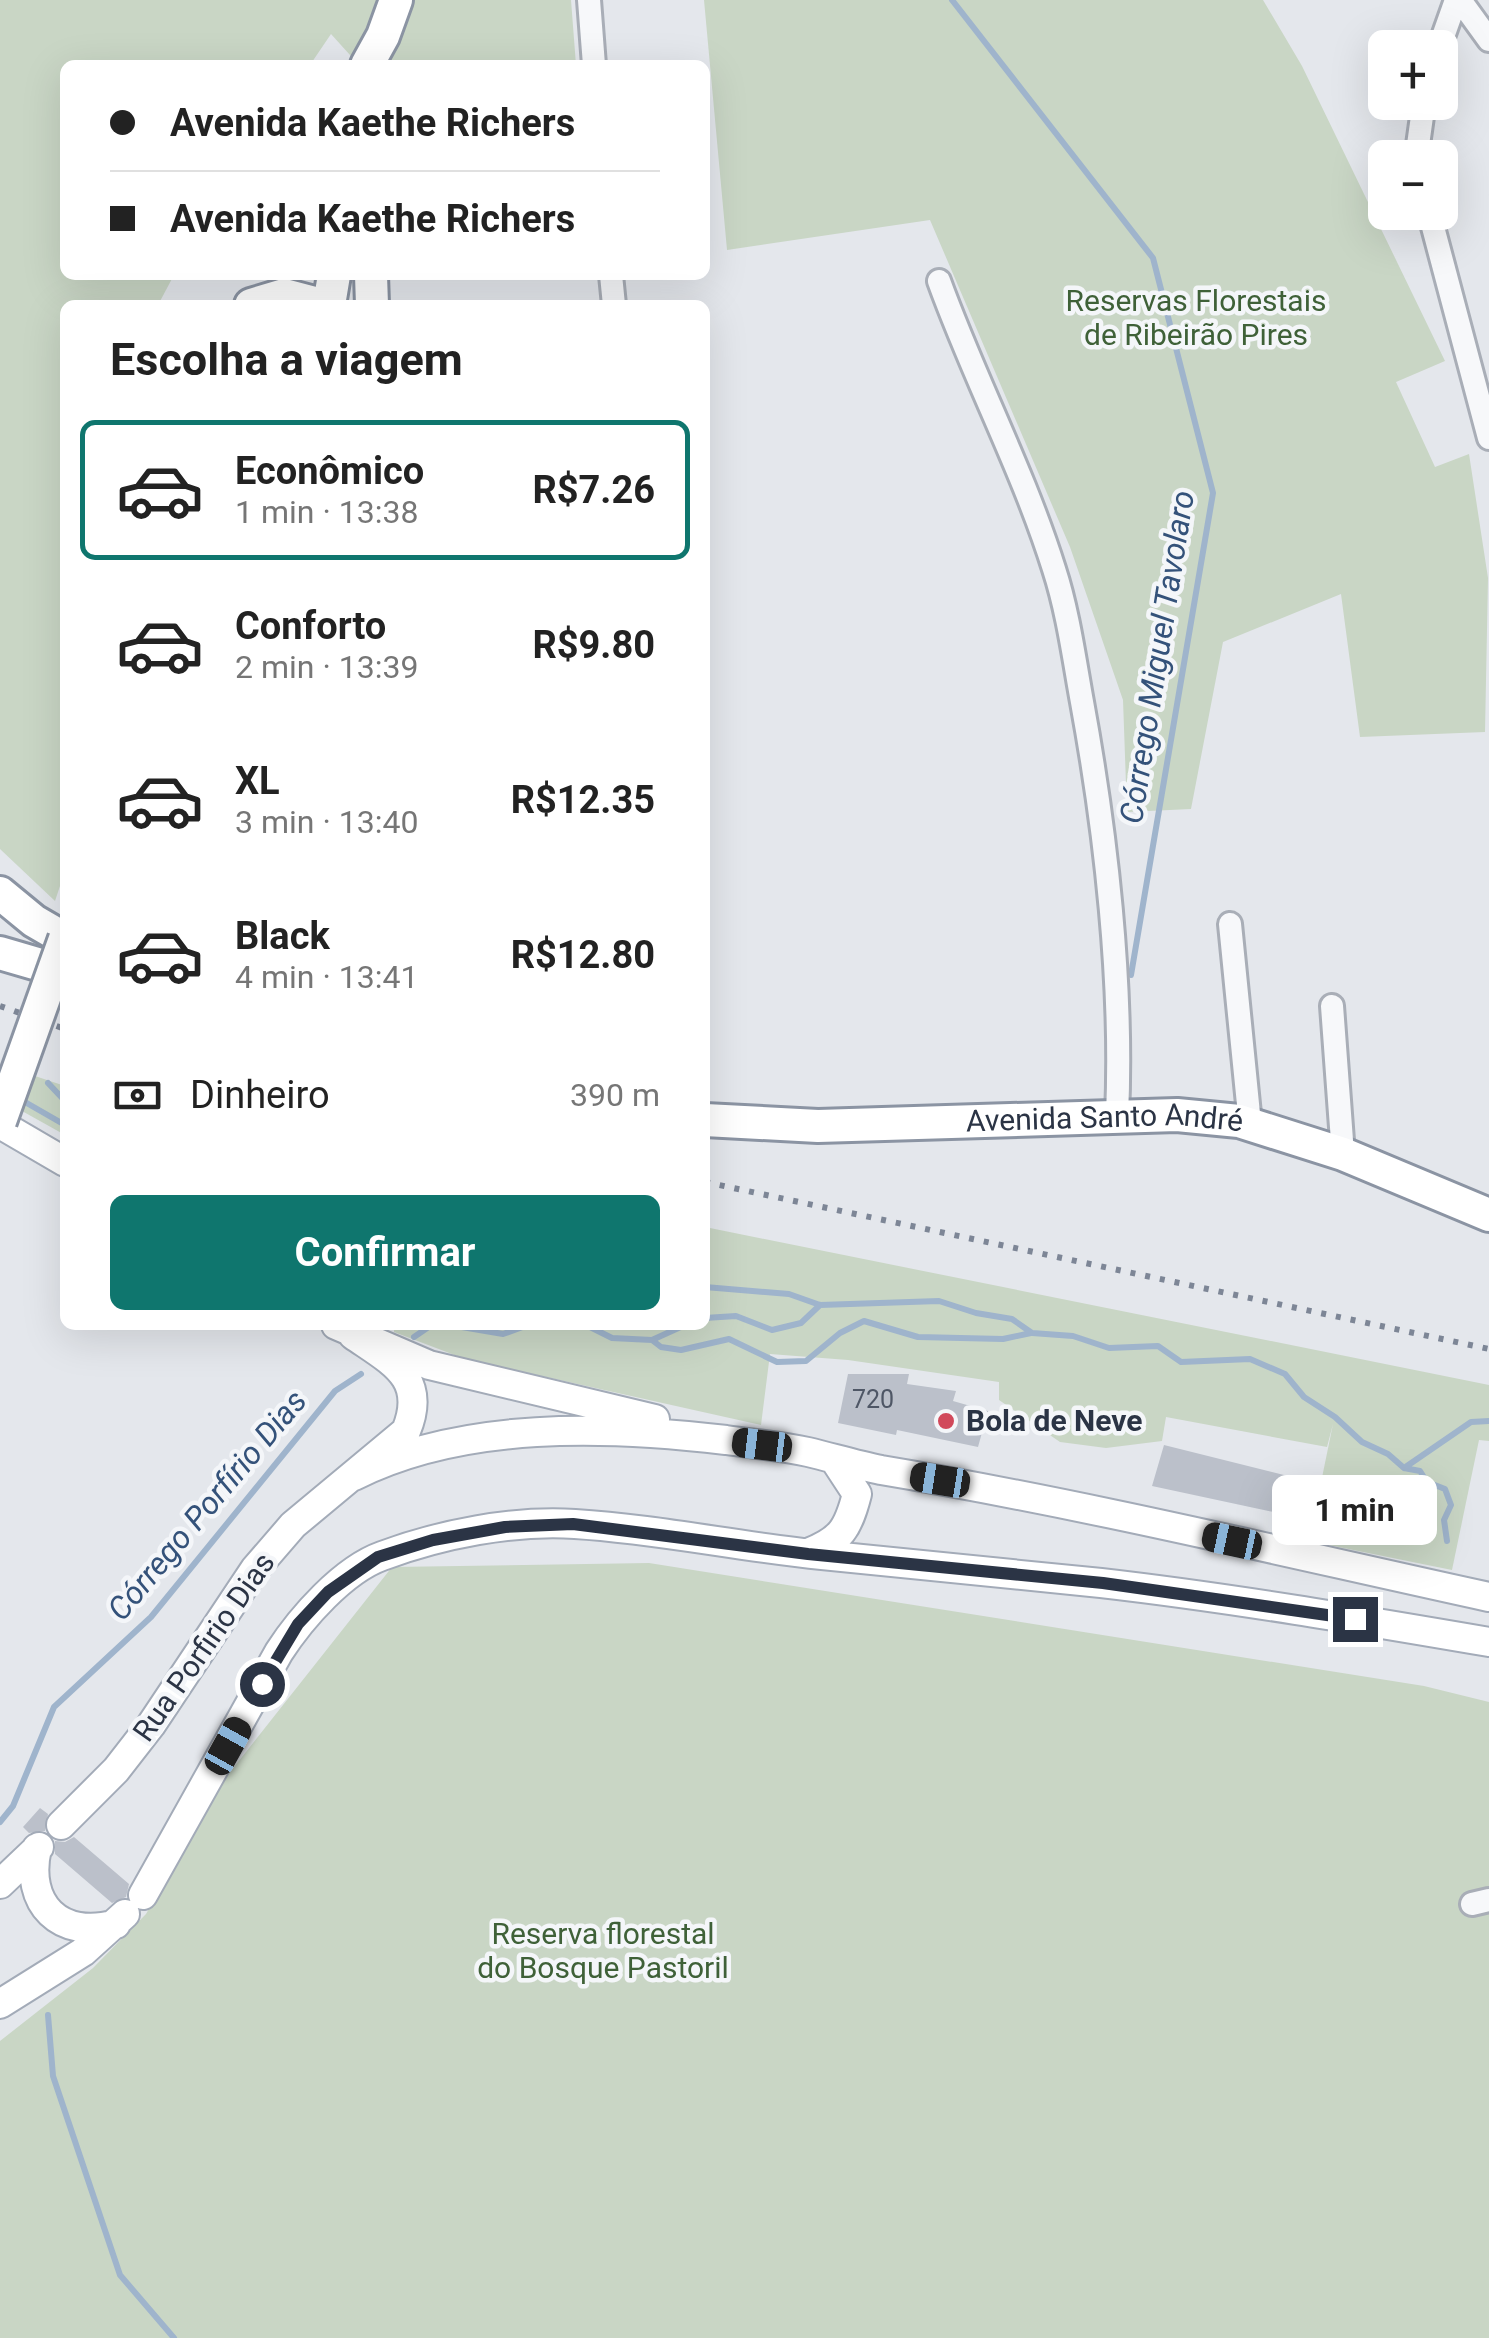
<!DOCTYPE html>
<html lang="pt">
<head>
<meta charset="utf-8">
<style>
  :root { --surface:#fff; --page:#f6f6f6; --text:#222; --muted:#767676; --line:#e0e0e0; --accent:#0f766e }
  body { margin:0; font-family:Roboto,sans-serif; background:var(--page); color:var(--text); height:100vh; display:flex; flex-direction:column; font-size:38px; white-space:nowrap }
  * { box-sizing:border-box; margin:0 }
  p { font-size:32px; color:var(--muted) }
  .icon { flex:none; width:55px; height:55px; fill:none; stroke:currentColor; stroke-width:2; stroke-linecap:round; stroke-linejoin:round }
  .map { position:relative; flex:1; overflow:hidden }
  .details { position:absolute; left:60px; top:300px; width:650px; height:1030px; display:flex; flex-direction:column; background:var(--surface); border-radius:15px; box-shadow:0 10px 40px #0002 }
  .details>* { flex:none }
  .guide { position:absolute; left:60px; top:60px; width:650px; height:220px; border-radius:15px; box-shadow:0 10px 40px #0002; display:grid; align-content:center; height:220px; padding:0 50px; background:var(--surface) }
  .tools { position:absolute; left:1368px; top:30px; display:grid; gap:20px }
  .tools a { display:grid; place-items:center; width:90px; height:90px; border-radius:15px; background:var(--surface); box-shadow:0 10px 40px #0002; font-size:50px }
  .end { position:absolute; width:45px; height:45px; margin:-22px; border:12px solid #2b3445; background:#fff; box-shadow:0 0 0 5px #fff }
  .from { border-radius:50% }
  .bubble { position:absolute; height:70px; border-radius:15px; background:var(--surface); box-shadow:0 10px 40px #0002; font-size:32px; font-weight:700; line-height:70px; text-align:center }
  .car { position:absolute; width:30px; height:60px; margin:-30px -15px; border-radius:12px; box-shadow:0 0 8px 2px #0007; background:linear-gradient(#222 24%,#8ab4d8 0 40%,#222 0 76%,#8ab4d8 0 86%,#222 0) }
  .guide b { display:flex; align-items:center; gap:35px; height:95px; font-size:38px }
  .guide b+b { border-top:2px solid var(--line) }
  .guide i { width:25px; height:25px; background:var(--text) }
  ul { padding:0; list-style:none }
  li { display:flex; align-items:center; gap:30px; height:140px; margin:0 20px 15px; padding:0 30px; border:5px solid transparent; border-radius:15px }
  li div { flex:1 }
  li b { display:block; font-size:38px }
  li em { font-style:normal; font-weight:700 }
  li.current { border-color:var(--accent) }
  li>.icon { width:90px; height:90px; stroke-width:1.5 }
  h2 { padding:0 50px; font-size:45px; line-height:120px }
  .pay { display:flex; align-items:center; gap:25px; height:110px; padding:0 50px; font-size:38px }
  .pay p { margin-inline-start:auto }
  .cta { display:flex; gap:20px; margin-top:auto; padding:20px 50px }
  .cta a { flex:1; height:115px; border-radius:15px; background:var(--accent); color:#fff; font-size:40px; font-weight:700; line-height:115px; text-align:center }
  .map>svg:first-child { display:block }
  .green { fill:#c9d6c5 }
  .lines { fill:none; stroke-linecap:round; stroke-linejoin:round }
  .stream { stroke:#9fb4cc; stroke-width:6 }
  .building { fill:#bbc0ca }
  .minor-casing { stroke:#a9aeb7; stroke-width:28 }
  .major-casing { stroke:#a3abb8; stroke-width:32 }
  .highway-casing { stroke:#8b94a3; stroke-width:38 }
  .minor { stroke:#f7f8fa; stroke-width:22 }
  .major { stroke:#fff; stroke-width:28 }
  .highway { stroke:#fff; stroke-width:32 }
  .rail { stroke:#7d8696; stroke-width:6; stroke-dasharray:5 10; stroke-linecap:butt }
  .highway-bridge-casing { stroke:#8b94a3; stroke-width:38; stroke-linecap:butt }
  .highway-bridge { stroke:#fff; stroke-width:32 }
  .route { stroke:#2b3445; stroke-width:12 }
  .poi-dot { fill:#d1495b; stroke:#f4f6f9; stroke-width:4 }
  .labels { text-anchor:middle; stroke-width:9; stroke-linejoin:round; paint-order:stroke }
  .number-label { font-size:25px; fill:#4f5766 }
  .park-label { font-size:30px; fill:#3f6138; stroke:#f4f6f9 }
  .street-label { font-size:30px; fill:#2b3445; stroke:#f4f6f9 }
  .poi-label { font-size:30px; font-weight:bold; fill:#2b3445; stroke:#f4f6f9; text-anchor:start }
  .water-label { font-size:32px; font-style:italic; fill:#34527a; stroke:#f4f6f9 }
</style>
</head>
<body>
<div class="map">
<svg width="1489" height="2338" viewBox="0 0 1489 2338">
  <rect width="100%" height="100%" fill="#e4e7ec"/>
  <path class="green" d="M0 0H571L576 65H359L331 34 310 65H65V275H174L158 305H65V871L55 901 0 849Z
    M704 0H1263L1302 66 1445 361 1396 382 1435 467 1469 454 1488 578 1485 732 1360 737 1341 594 1223 642 1191 809 1127 812 1123 700 1070 547 930 220 727 250Z
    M35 1076 65 1086V1135L22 1111Z
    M705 1227 1489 1385V1441L1479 1440 1452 1570 1309 1541 1333 1424 1327 1447 1166 1417 1162 1441 1106 1448 1060 1442 999 1400V1382L848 1360 770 1354 761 1425 465 1359 394 1332V1325H705Z
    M649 1563 1424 1686 1489 1702V2338H0V2041L93 1968 146 1914 219 1786 392 1567Z"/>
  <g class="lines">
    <path class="stream" d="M952 0 1153 258 1213 493 1131 975
      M48 1083 65 1101
      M18 1098 65 1125
      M705 1287 789 1294 820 1305 939 1301 976 1313 1012 1319 1032 1333 1073 1336 1109 1348 1158 1346 1181 1362 1250 1359 1285 1374 1304 1397 1335 1417 1362 1442 1388 1454 1404 1468 1420 1471 1427 1482 1445 1489 1451 1505 1444 1520 1447 1541
      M705 1318 736 1316 772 1330 801 1323 820 1305
      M450 1325 503 1334 528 1325
      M586 1325 612 1338 652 1340 685 1325
      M414 1337 430 1326
      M652 1340 661 1347 681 1350 729 1339 777 1362 806 1361 840 1333 864 1321 918 1337 1003 1339 1031 1333
      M1404 1468 1471 1422 1489 1421
      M0 1822 13 1806 54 1707 151 1617 335 1391 361 1374
      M48 2015 53 2076 120 2275 174 2338"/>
  </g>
  <path class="building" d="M848 1374H909L907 1384 956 1391 953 1401 988 1411 978 1447 897 1430 896 1435 838 1423Z
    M1164 1445 1300 1479 1292 1516 1152 1486Z
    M40 1808 48 1814 45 1831 29 1833 23 1827Z
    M74 1837 129 1884 126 1897 112 1903 55 1854V1841L65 1842Z"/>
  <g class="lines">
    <g class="minor-casing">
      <path id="minor" d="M589 0 594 65
        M1460 0 1489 40
        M1439 48 1456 0
        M1419 158 1418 145 1424 102
        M1429 212 1489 438
        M611 275 614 305
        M939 281C974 378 1023 470 1054 569 1068 612 1074 658 1082 702 1106 833 1123 984 1117 1116
        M1230 924 1250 1124
        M1332 1006 1343 1154
        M1472 1904 1489 1900"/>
    </g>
    <g class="major-casing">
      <path id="major" d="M0 1124 65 1162
        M336 1325 429 1365 655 1419
        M354 1476C463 1421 607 1426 726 1440 753 1444 781 1446 808 1452 833 1458 856 1465 881 1470 1085 1504 1287 1553 1489 1597
        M808 1553C841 1540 848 1529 857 1494L836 1462
        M61 1825 116 1770 151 1725 255 1569 293 1525 406 1431C428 1378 392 1362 353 1335
        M37 1848C24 1904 60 1940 116 1924
        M0 1884 39 1847
        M143 1895 279 1652C301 1618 343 1570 382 1556 441 1534 513 1520 575 1524 658 1529 740 1547 822 1555 915 1564 1008 1573 1101 1583 1231 1598 1360 1620 1489 1642
        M0 2004 83 1952 125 1914"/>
    </g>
    <g class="highway-casing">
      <g id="highway">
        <path d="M367 65 383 36 396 0"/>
        <path d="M371 275 372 305"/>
        <path d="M251 305 284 295 322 305"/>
        <path d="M329 305 334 275"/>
        <path d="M0 893 34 921 65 939"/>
        <path d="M0 953 65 972"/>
        <path id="s1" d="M705 1120 818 1126 1177 1115 1239 1121 1343 1154 1489 1215"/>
      </g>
    </g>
    <use href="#minor" class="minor"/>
    <use href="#major" class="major"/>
    <use href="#highway" class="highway"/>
    <path class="rail" d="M0 1006 65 1029
      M705 1182 1489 1349"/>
    <g class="highway-bridge-casing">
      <path id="highway-bridge" d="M0 1121 65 939"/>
    </g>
    <use href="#highway-bridge" class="highway-bridge"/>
  </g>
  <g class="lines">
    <path class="route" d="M262 1684 298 1624 328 1592 378 1557 433 1540 505 1527 573 1524 808 1554 1103 1583 1355 1619"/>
  </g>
  <circle class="poi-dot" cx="946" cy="1421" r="10"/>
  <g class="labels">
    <g class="number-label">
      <text x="873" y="1408">720</text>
    </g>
    <g class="park-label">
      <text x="1196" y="311">Reservas Florestais<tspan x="1196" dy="34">de Ribeirão Pires</tspan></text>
      <text x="603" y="1944">Reserva florestal<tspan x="603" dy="34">do Bosque Pastoril</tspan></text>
    </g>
    <g class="street-label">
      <text dy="10" stroke="none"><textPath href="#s1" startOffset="400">Avenida Santo André</textPath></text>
      <text transform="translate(204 1647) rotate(-55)" y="10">Rua Porfirio Dias</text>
    </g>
    <g class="poi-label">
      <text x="966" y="1431">Bola de Neve</text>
    </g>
    <g class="water-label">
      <text transform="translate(1157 657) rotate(-81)" y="11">Córrego Miguel Tavolaro</text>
      <text transform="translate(207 1505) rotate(-50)" y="11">Córrego Porfírio Dias</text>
    </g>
  </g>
</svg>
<div class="tools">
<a>+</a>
<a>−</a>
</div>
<i class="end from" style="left:262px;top:1684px"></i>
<i class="end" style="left:1355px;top:1619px"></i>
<div class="bubble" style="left:1272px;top:1475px;width:165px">1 min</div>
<i class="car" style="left:762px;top:1445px;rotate:277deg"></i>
<i class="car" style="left:940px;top:1480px;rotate:279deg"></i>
<i class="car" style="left:1232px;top:1541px;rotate:282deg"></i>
<i class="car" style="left:228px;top:1746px;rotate:29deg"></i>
<div class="guide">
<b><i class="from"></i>Avenida Kaethe Richers</b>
<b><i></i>Avenida Kaethe Richers</b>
</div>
<section class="details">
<h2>Escolha a viagem</h2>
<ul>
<li class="current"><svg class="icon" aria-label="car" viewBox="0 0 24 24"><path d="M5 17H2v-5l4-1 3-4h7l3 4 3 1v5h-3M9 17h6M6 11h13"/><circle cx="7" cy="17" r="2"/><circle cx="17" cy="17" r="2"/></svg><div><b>Econômico</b><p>1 min · 13:38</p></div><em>R$7.26</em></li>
<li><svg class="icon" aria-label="car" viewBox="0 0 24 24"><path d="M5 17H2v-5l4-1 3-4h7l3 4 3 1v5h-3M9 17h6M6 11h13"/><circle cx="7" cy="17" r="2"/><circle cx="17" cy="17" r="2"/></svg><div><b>Conforto</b><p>2 min · 13:39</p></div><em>R$9.80</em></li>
<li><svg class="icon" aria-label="car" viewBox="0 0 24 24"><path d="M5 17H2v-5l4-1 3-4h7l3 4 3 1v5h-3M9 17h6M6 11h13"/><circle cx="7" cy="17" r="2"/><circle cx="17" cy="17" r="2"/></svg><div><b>XL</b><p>3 min · 13:40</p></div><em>R$12.35</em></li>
<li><svg class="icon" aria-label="car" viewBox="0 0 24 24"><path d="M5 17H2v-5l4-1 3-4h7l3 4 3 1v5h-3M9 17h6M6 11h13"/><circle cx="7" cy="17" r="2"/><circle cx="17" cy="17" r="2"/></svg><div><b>Black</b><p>4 min · 13:41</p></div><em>R$12.80</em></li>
</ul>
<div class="pay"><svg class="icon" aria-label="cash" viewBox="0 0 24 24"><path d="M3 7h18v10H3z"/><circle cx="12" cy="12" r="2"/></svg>Dinheiro<p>390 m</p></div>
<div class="cta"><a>Confirmar</a></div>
</section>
</div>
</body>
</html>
